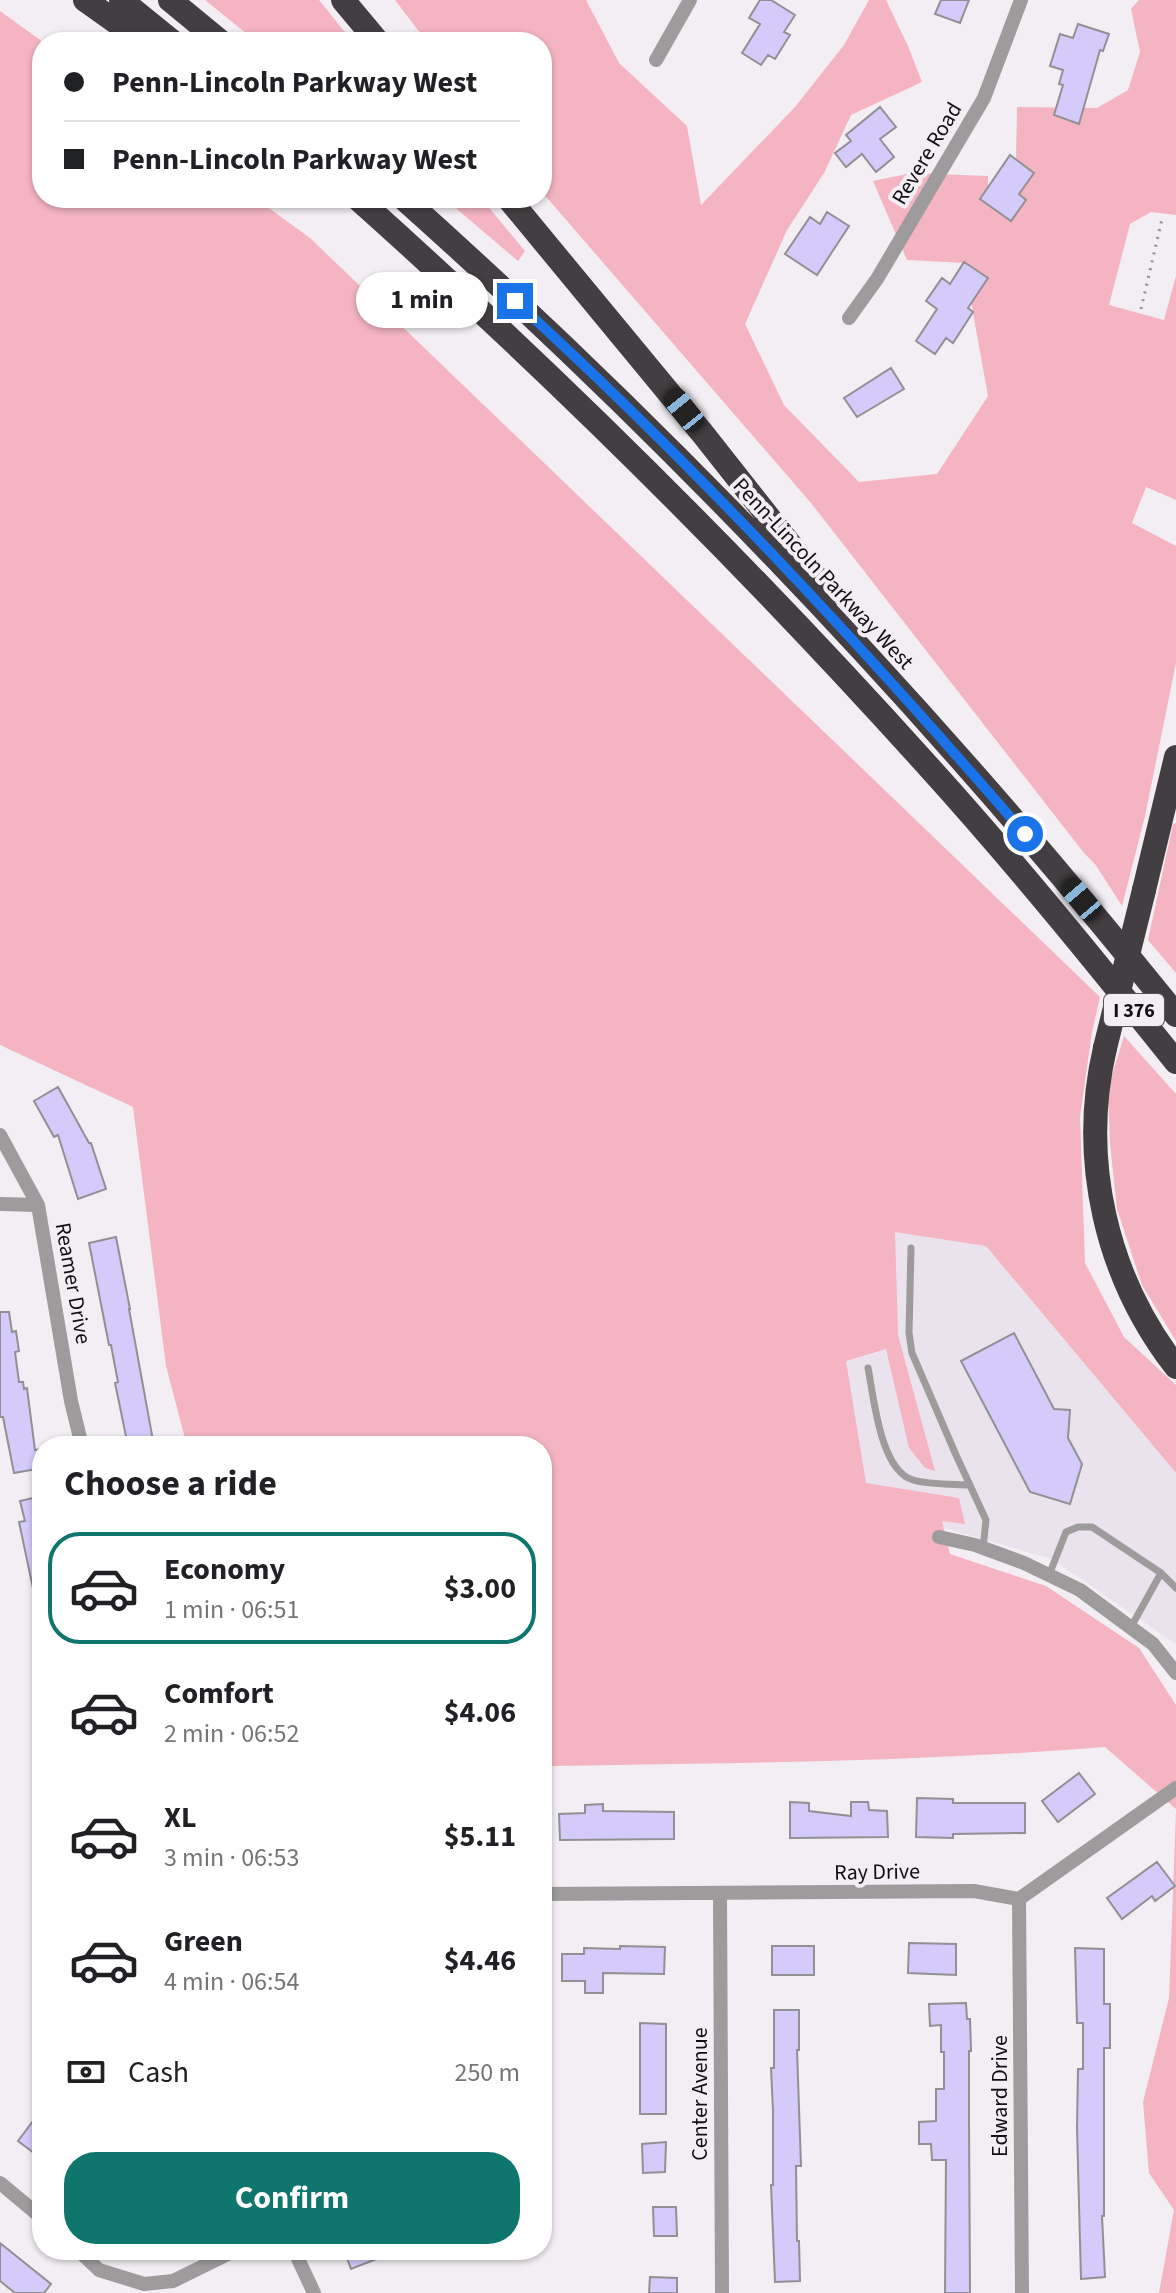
<!DOCTYPE html>
<html lang="en">
<head>
<meta charset="utf-8">
<style>
  :root { --surface:#fff; --page:#f2f2f2; --text:#202124; --muted:#757577; --line:#e0e0e0; --accent:#0f766e }
  body { margin:0; font-family:"Source Sans 3",sans-serif; background:var(--page); color:var(--text); height:100vh; display:flex; flex-direction:column; font-size:30px; white-space:nowrap }
  * { box-sizing:border-box; margin:0 }
  p { font-size:26px; color:var(--muted) }
  .icon { flex:none; width:44px; height:44px; fill:none; stroke:currentColor; stroke-width:2; stroke-linecap:round; stroke-linejoin:round }
  .map { position:relative; flex:1; overflow:hidden }
  .side { position:absolute; left:32px; top:1436px; width:520px; height:824px; display:flex; flex-direction:column; background:var(--surface); border-radius:32px; box-shadow:0 2px 6px #0004 }
  .side>* { flex:none }
  .hud { position:absolute; left:32px; top:32px; width:520px; height:176px; border-radius:32px; box-shadow:0 2px 6px #0004; display:grid; align-content:center; height:176px; padding:0 32px; background:var(--surface) }
  .end { position:absolute; width:36px; height:36px; margin:-18px; border:10px solid #1a73e8; background:#fff; box-shadow:0 0 0 4px #fff }
  .from { border-radius:50% }
  .bubble { position:absolute; height:56px; border-radius:28px; background:var(--surface); box-shadow:0 2px 6px #0004; font-size:26px; font-weight:700; line-height:56px; text-align:center }
  .car { position:absolute; width:24px; height:48px; margin:-24px -12px; border-radius:10px; box-shadow:0 0 6px 2px #0007; background:linear-gradient(#222 24%,#8ab4d8 0 40%,#222 0 76%,#8ab4d8 0 86%,#222 0) }
  .hud b { display:flex; align-items:center; gap:28px; height:76px; font-size:30px }
  .hud b+b { border-top:2px solid var(--line) }
  .hud i { width:20px; height:20px; background:var(--text) }
  ul { padding:0; list-style:none }
  li { display:flex; align-items:center; gap:24px; height:112px; margin:0 16px 12px; padding:0 16px; border:4px solid transparent; border-radius:32px }
  li div { flex:1 }
  li b { display:block; font-size:30px }
  li em { font-style:normal; font-weight:700 }
  li.current { border-color:var(--accent) }
  li>.icon { width:72px; height:72px; stroke-width:1.5 }
  h2 { padding:0 32px; font-size:36px; line-height:96px }
  .pay { display:flex; align-items:center; gap:20px; height:88px; padding:0 32px; font-size:30px }
  .pay p { margin-inline-start:auto }
  .action { display:flex; gap:16px; margin-top:auto; padding:16px 32px }
  .action a { flex:1; height:92px; border-radius:32px; background:var(--accent); color:#fff; font-size:32px; font-weight:700; line-height:92px; text-align:center }
  .map>svg:first-child { display:block }
  .built { fill:#eae2ed }
  .green { fill:#f4b4c2 }
  .building { fill:#d4cbfa; stroke:#909095; stroke-width:2 }
  .lines { fill:none; stroke-linecap:round; stroke-linejoin:round }
  .path { stroke:#929093; stroke-width:3; stroke-dasharray:2 6; stroke-linecap:butt }
  .service { stroke:#9d9b9c; stroke-width:7 }
  .minor { stroke:#9d9b9c; stroke-width:14 }
  .motorway { stroke:#433e41; stroke-width:24 }
  .motorway-bridge { stroke:#433e41; stroke-width:24 }
  .route { stroke:#1a73e8; stroke-width:10 }
  .labels { text-anchor:middle; stroke-width:8; stroke-linejoin:round; paint-order:stroke }
  .shield { fill:#f2eef3; stroke:#545355; stroke-width:2 }
  .shield-label { font-size:20px; font-weight:bold; fill:#111011 }
  .street-label { font-size:22px; fill:#111011; stroke:#f2eef3 }
</style>
</head>
<body>
<div class="map">
<svg width="1176" height="2293" viewBox="0 0 1176 2293">
  <rect width="100%" height="100%" fill="#f2eef3"/>
  <path class="built" d="M791 1191 986 1246 1176 1473V1644L1052 1559 903 1516 827 1490Z"/>
  <path class="green" d="M205 0H319L353 42H257Z
    M395 0H586L619 63 687 126 701 205 795 107 844 45 869 0H886L908 46 922 82 851 115 824 173 787 230 745 324 784 405 859 482 937 474 988 396 964 263 907 260 873 181 912 173 988 176V189L1016 160 1017 107 1097 108 1128 90 1140 52 1131 9 1139 0H1176V215L1151 212 1130 224 1109 305 1164 320 1176 276V500L1146 487 1132 523 1176 546V663L1145 816 1122 906 1095 864 1084 853 811 503 542 192V42H427Z
    M0 11 43 42 42 198H255L310 238 1100 997 1092 1032 1080 1117 1085 1263 1124 1337 1176 1385V1473L986 1246 895 1232 898 1335 935 1471 925 1468 909 1448 886 1349 846 1361 866 1483 959 1498 965 1524 942 1521 950 1554 1046 1586 1139 1648 1176 1705V1809L1105 1747C920 1762 735 1763 549 1766L542 1764V1446H187L166 1366 133 1107 0 1045Z
    M444 198H481L525 251 518 261Z
    M1176 823V973L1148 940 1173 824Z
    M1124 1036 1176 1094V1341L1142 1285 1117 1209 1110 1144 1108 1088Z
    M1176 1812V2293H1159L1174 2210 1149 2173 1143 2102 1169 1998Z"/>
  <path class="building" d="M760 0H771L795 15 784 32 790 35 775 59 768 55 761 65 742 53 760 24 749 18Z
    M941 0H969L960 23 935 14Z
    M1078 24 1109 34 1103 51 1100 50 1079 124 1054 115 1063 85 1059 84 1063 70 1050 66 1060 34 1073 38Z
    M880 107 896 127 880 139 894 157 876 172 862 154 846 167 835 153 851 141 846 135Z
    M1010 155 1034 173 1019 194 1026 200 1011 221 980 199Z
    M827 212 849 226 817 275 785 254 810 217 820 224Z
    M964 262 988 278 968 308 973 312 953 343 946 338 935 354 916 341 937 309 926 301 942 278 950 284Z
    M891 368 904 389 857 417 844 398Z
    M58 1087 89 1143H91L106 1189 78 1199 58 1135 54 1137 34 1101Z
    M116 1237 130 1309H129L154 1446H128L115 1383 118 1382 111 1345H109L89 1243Z
    M0 1312H9L12 1332 16 1331 19 1351 15 1352 19 1382H23L24 1389 27 1388 35 1450 41 1449 42 1468 14 1473 3 1417H0Z
    M1014 1333 1054 1409 1070 1410 1068 1438 1082 1464 1070 1504 1030 1492 961 1361Z
    M42 1496V1597L35 1598 19 1522 25 1521 20 1501Z
    M1079 1773 1095 1794 1058 1822 1042 1801Z
    M917 1798 953 1799V1803H1025V1833L953 1834V1838L916 1837Z
    M790 1802 809 1803V1811L851 1816V1802H868L869 1810 887 1811 888 1837 790 1838Z
    M603 1804V1811L674 1812V1839L560 1840 559 1814 585 1813V1805Z
    M1157 1862 1175 1886 1155 1901 1152 1896 1122 1919 1107 1898Z
    M909 1943 956 1944V1975L908 1973Z
    M620 1946 665 1947 664 1974 603 1973V1993H585V1981H562V1954H584V1948L620 1949Z
    M772 1946H814V1975H772Z
    M1075 1948 1104 1949V2004H1110V2048H1104V2216H1102L1105 2277 1081 2279 1077 2128 1078 2069H1083V2023H1077Z
    M966 2003 967 2019H970L971 2051H969V2121L970 2293H945L946 2160H932L931 2144H919V2122L936 2121V2089H944V2052H941V2025L930 2026 929 2004Z
    M774 2010H799V2050H797L801 2166H796L797 2241H799L800 2281 775 2282 771 2185H773V2111L771 2068H774Z
    M640 2023 666 2024V2114H640Z
    M42 2109V2159L18 2141Z
    M666 2142 665 2172 643 2173 642 2144Z
    M653 2207H676L677 2236H654Z
    M0 2243 51 2284 44 2293H15L0 2281Z
    M344 2250H397V2251L351 2269Z
    M650 2277 677 2278V2293H649Z"/>
  <g class="lines">
    <path class="path" d="M1141 309 1162 219"/>
    <path class="service" d="M911 1248 909 1333 912 1353 956 1455 986 1520 983 1548
      M868 1368C874 1398 880 1470 913 1480 929 1485 953 1484 970 1485
      M1049 1575 1066 1532 1078 1527H1092L1161 1573 1176 1588
      M1131 1627 1161 1573"/>
    <path class="minor" d="M656 60 690 0
      M849 318 877 279 984 98 1021 0
      M0 1135 38 1205 71 1401 82 1446
      M0 1204 38 1205
      M939 1537 975 1545 1024 1563 1080 1590 1153 1644 1176 1673
      M542 1894 974 1891 1019 1899 1176 1788
      M720 1894 722 2293
      M1019 1899 1022 2293
      M0 2183 42 2218
      M78 2250 99 2270 144 2284 173 2281 236 2250
      M294 2250 314 2293"/>
    <path class="motorway" d="M85 0 144 42
      M121 0 173 42
      M170 0 221 42
      M343 0 378 42
      M357 198C557 377 747 565 927 765 1014 861 1095 961 1176 1062
      M403 198C683 448 941 722 1176 1015
      M508 198 703 434 830 595
      M1144 890 1176 757
      M1105 1048C1079 1160 1106 1277 1176 1367"/>
    <path class="motorway-bridge" d="M1105 1048 1144 890"/>
  </g>
  <g class="lines">
    <path class="route" d="M515 301C697 467 864 648 1025 834"/>
  </g>
  <g class="labels">
    <rect class="shield" x="1104" y="994" width="60" height="32" rx="6"/>
    <g class="shield-label">
      <text x="1134" y="1017">I 376</text>
    </g>
    <g class="street-label">
      <text transform="translate(926 153) rotate(-59)" y="8">Revere Road</text>
      <text transform="translate(824 573) rotate(47)" y="8">Penn-Lincoln Parkway West</text>
      <text transform="translate(74 1283) rotate(80)" y="8">Reamer Drive</text>
      <text transform="translate(877 1871) rotate(-1)" y="8">Ray Drive</text>
      <text transform="translate(699 2094) rotate(-90)" y="8">Center Avenue</text>
      <text transform="translate(999 2096) rotate(-90)" y="8">Edward Drive</text>
    </g>
  </g>
</svg>
<i class="end from" style="left:1025px;top:834px"></i>
<i class="end" style="left:515px;top:301px"></i>
<div class="bubble" style="left:356px;top:272px;width:132px">1 min</div>
<i class="car" style="left:684px;top:410px;rotate:321deg"></i>
<i class="car" style="left:1081px;top:899px;rotate:320deg"></i>
<div class="hud">
<b><i class="from"></i>Penn-Lincoln Parkway West</b>
<b><i></i>Penn-Lincoln Parkway West</b>
</div>
<section class="side">
<h2>Choose a ride</h2>
<ul>
<li class="current"><svg class="icon" aria-label="car" viewBox="0 0 24 24"><path d="M5 17H2v-5l4-1 3-4h7l3 4 3 1v5h-3M9 17h6M6 11h13"/><circle cx="7" cy="17" r="2"/><circle cx="17" cy="17" r="2"/></svg><div><b>Economy</b><p>1 min · 06:51</p></div><em>$3.00</em></li>
<li><svg class="icon" aria-label="car" viewBox="0 0 24 24"><path d="M5 17H2v-5l4-1 3-4h7l3 4 3 1v5h-3M9 17h6M6 11h13"/><circle cx="7" cy="17" r="2"/><circle cx="17" cy="17" r="2"/></svg><div><b>Comfort</b><p>2 min · 06:52</p></div><em>$4.06</em></li>
<li><svg class="icon" aria-label="car" viewBox="0 0 24 24"><path d="M5 17H2v-5l4-1 3-4h7l3 4 3 1v5h-3M9 17h6M6 11h13"/><circle cx="7" cy="17" r="2"/><circle cx="17" cy="17" r="2"/></svg><div><b>XL</b><p>3 min · 06:53</p></div><em>$5.11</em></li>
<li><svg class="icon" aria-label="car" viewBox="0 0 24 24"><path d="M5 17H2v-5l4-1 3-4h7l3 4 3 1v5h-3M9 17h6M6 11h13"/><circle cx="7" cy="17" r="2"/><circle cx="17" cy="17" r="2"/></svg><div><b>Green</b><p>4 min · 06:54</p></div><em>$4.46</em></li>
</ul>
<div class="pay"><svg class="icon" aria-label="cash" viewBox="0 0 24 24"><path d="M3 7h18v10H3z"/><circle cx="12" cy="12" r="2"/></svg>Cash<p>250 m</p></div>
<div class="action"><a>Confirm</a></div>
</section>
</div>
</body>
</html>
